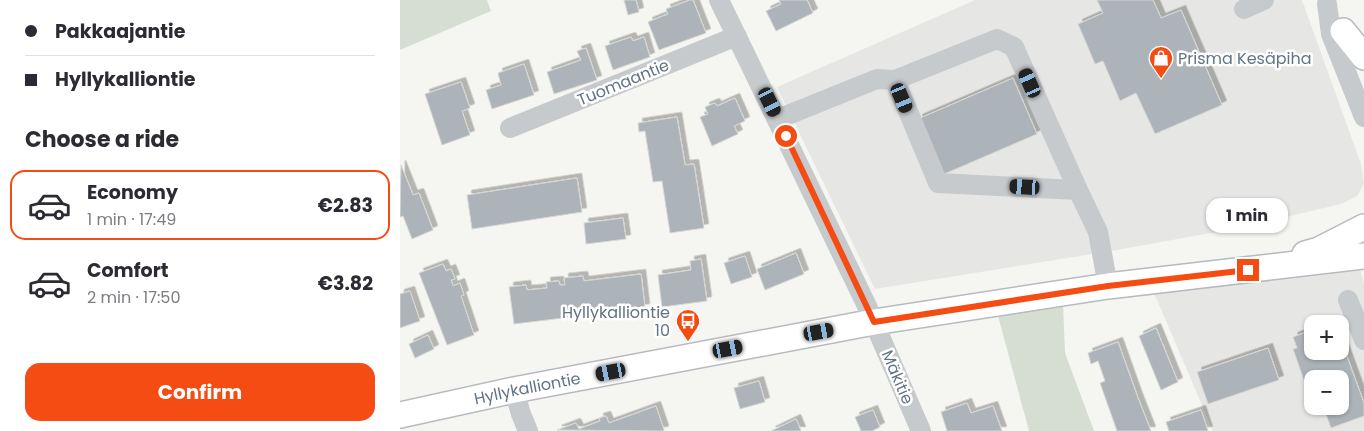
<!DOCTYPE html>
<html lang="en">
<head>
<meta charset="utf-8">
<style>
  :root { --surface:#fff; --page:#f7f7f7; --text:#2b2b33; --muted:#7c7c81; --line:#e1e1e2; --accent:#f44c12 }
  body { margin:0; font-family:Poppins,sans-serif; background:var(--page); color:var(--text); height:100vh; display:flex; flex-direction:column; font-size:19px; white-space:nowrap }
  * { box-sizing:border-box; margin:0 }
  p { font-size:16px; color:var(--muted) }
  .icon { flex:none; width:28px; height:28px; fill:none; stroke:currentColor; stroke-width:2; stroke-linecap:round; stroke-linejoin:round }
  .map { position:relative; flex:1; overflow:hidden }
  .drawer { display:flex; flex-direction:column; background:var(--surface); width:400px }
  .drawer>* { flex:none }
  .guide { display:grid; align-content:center; height:110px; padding:0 25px; background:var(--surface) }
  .buttons { position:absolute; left:904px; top:315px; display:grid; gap:10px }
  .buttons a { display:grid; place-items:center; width:45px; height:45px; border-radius:10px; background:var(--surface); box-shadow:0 1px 4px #0004; font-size:25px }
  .end { position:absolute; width:22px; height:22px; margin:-11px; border:6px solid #f44c12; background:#fff; box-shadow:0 0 0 2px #fff }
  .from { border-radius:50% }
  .bubble { position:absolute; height:35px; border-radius:15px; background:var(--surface); box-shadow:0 1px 4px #0004; font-size:16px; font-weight:700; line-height:35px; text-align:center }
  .car { position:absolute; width:15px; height:30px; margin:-15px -8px; border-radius:6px; box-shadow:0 0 4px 1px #0007; background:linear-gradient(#222 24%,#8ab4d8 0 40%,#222 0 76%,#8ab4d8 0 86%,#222 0) }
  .guide b { display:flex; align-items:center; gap:18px; height:48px; font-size:19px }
  .guide b+b { border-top:1px solid var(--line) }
  .guide i { width:12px; height:12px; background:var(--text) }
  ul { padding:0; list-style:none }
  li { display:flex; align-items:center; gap:15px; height:70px; margin:0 10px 8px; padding:0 15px; border:2px solid transparent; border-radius:15px }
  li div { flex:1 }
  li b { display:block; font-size:19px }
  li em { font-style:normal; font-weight:700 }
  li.active { border-color:var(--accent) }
  li>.icon { width:45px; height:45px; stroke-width:1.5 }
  h2 { padding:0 25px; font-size:22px; line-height:60px }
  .cta { display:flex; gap:10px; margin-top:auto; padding:10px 25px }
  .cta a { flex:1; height:58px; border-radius:15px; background:var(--accent); color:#fff; font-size:20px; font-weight:700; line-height:58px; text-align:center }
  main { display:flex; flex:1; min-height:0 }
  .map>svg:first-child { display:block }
  .built { fill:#e6e7e5; fill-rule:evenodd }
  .green { fill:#d6ded2 }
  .building { fill:#acb4ba; stroke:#d7d7d4; filter:url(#shadow) }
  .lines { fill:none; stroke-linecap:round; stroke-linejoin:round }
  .major-casing { stroke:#b7bbbf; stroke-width:28 }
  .minor { stroke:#c7cacd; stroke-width:20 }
  .major { stroke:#fff; stroke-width:25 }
  .route { stroke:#f44c12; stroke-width:6 }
  .labels { text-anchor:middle; stroke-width:5; stroke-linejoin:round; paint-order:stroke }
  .poi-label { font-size:16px; fill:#617485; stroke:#fff; text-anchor:start }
  .street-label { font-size:16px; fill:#617485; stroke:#fff }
</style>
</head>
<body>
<main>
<section class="drawer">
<div class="guide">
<b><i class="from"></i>Pakkaajantie</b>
<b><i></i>Hyllykalliontie</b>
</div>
<h2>Choose a ride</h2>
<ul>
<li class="active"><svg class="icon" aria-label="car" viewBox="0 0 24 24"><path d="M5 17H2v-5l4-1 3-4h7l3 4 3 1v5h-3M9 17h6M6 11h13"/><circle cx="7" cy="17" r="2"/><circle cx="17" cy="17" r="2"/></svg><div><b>Economy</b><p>1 min · 17:49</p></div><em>€2.83</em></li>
<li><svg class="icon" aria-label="car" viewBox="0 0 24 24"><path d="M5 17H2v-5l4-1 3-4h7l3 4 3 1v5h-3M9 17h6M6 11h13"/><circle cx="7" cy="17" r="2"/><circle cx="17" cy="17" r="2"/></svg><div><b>Comfort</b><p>2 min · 17:50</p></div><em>€3.82</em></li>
</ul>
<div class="cta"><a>Confirm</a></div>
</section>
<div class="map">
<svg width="964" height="431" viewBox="0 0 964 431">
  <defs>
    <filter id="shadow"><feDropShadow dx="4.5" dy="-4.5" stdDeviation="0" flood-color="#0004"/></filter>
  </defs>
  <rect width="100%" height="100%" fill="#f5f6f1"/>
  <path class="built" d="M575 0H902L961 164 964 184 957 196 941 204 844 227 717 250 475 289 377 87Z
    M960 269 964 284V431H813L754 293ZM912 324H940V351H912ZM912 379H940V406H912Z"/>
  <path class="green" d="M0 0H87L91 11 0 50Z
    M663 304 665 353 694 431H629L597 312Z"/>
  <path class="building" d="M224 0H236L239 12 228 15Z
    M290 0H293L306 33 259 50 248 22 268 14 266 9Z
    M379 0H407L413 13 376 31 366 11 381 4Z
    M697 0H753L761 18 781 10 822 105 755 134 736 93 720 101 703 61 695 64 678 24 703 13Z
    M231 37 233 41 244 37 250 57 213 70 205 46Z
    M186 48 197 80 154 94 147 72 181 60 177 51Z
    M124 64 134 95 92 109 86 90 101 85 98 73Z
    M613 78 637 134 542 175 518 119Z
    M61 82 70 108 62 111 70 135 42 145 25 94Z
    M335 98 345 121 334 126 338 134 312 146 300 117 308 114 305 107 315 103 317 106Z
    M277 117 285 165 294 164 304 228 270 233 262 181 253 182 245 131 239 132 238 123Z
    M1 165 13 195 19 193 33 230 12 239 3 216 0 217Z
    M177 178 182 212 72 229 67 195Z
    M223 218 226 239 186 244 184 223Z
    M396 253 404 274 365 290 357 269Z
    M345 256 352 277 331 284 324 263Z
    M301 259 307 301 262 307 258 275 291 270 290 261Z
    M43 264 46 271 51 269 55 279 51 280 53 286 60 283 64 295 61 296 74 335 47 345 19 273Z
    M241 274 245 308 114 324 109 287 126 285 127 290 147 288 146 282 159 281 160 285H165L164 278 183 276 184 281Z
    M10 291 20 321 0 328V294Z
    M756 328 778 382 761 390 739 336Z
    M912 330V351H940V337L964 403V416L931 428 923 406H940V379H912V394L909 395 893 349 897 348 893 337Z
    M28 335 34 349 15 358 9 344Z
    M718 342 738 398 751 431H717L700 383 705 381 698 361 691 364 688 353Z
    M868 348 879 380 808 404 797 372Z
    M359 381 365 402 340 409 334 388Z
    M567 403 571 413 593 406 602 431H547L541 412Z
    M256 406 264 430 263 431 157 430 176 423 179 429 200 421 199 418 206 416 209 423Z
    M473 410 480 427 472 431H461L455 417Z
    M801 410 808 431H769L766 422Z
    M396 419 401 431H371Z"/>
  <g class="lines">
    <g class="major-casing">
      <g id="major">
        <path d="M943 31 964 57"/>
        <path d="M905 254 919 250 964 227"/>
        <path id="s1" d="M0 415 114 390 474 322 708 286 964 256"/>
      </g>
    </g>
    <path class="minor" d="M319 0 466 304 521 431
      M927 4 931 34 964 117
      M844 9 864 0
      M495 80 597 39 614 47 678 190
      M378 119 477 79 495 80 538 183 678 190 698 232 708 286
      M110 128 337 36
      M948 300 964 340
      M114 390 121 414 128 431"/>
    <use href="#major" class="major"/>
  </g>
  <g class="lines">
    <path class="route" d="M386 136 474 322 708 286 848 270"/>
  </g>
  <defs>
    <g id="shop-pin" transform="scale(1.25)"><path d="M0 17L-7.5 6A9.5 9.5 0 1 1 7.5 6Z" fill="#f44c12" stroke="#fff"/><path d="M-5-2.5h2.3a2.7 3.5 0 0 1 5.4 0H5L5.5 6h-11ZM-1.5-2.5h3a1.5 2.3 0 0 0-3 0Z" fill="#fff"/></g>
    <g id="bus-pin" transform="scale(1.25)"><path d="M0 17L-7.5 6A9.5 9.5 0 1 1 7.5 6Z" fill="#f44c12" stroke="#fff"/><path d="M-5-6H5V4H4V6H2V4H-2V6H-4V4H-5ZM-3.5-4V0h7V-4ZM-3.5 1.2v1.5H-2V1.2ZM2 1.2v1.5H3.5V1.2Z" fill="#fff"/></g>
  </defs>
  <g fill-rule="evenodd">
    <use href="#shop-pin" x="761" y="58"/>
    <use href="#bus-pin" x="288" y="321"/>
  </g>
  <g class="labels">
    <g class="poi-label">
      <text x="778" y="64">Prisma Kesäpiha</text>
      <text x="270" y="318" text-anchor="end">Hyllykalliontie<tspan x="270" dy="18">10</tspan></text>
    </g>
    <g class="street-label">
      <text transform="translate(223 82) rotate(-22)" y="6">Tuomaantie</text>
      <text transform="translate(498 377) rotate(67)" y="6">Mäkitie</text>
      <text dy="6" stroke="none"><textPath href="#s1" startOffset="130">Hyllykalliontie</textPath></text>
    </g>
  </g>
</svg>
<div class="buttons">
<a>+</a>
<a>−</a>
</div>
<i class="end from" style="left:386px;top:136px"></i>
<i class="end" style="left:848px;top:270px"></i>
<div class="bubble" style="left:806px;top:198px;width:82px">1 min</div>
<i class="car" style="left:630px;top:83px;rotate:336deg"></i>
<i class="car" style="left:502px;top:98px;rotate:157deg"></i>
<i class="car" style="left:370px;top:102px;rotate:154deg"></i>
<i class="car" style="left:625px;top:187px;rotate:273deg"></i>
<i class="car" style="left:419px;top:332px;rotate:80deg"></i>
<i class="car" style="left:328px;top:349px;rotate:79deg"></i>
<i class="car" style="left:211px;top:372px;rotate:259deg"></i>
</div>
</main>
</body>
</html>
